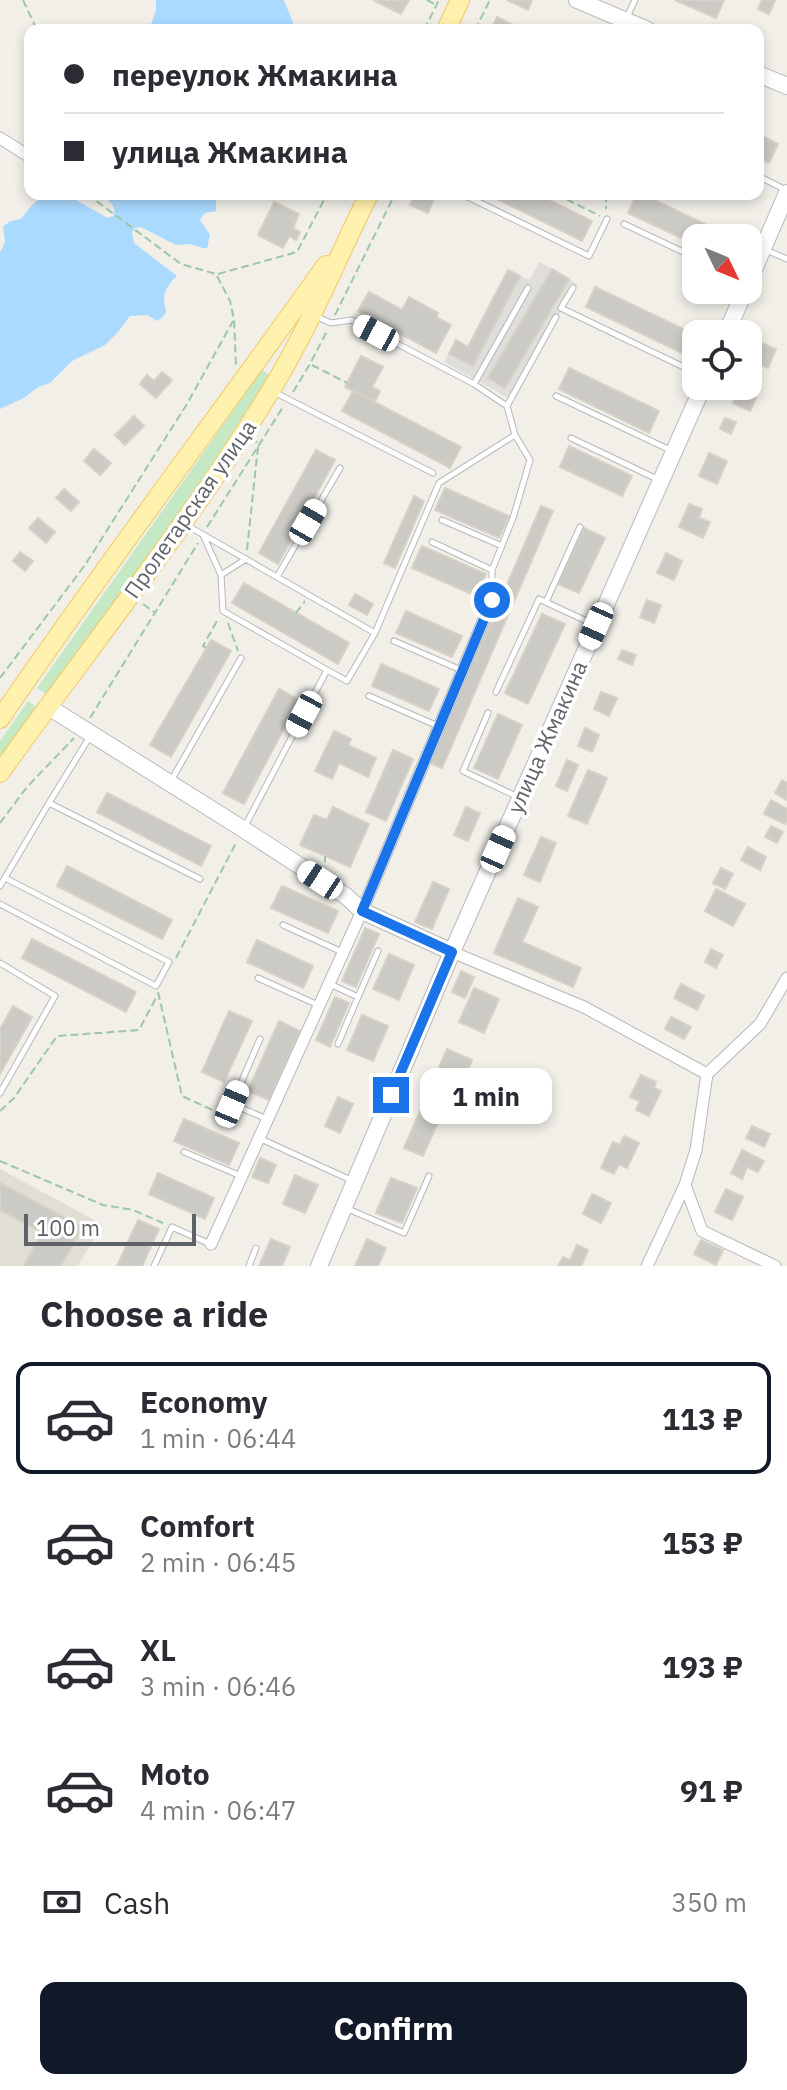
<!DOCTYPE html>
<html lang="en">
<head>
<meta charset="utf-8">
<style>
  :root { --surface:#fff; --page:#f2f2f3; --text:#2b2b33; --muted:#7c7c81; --line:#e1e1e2; --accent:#111827 }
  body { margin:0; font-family:"IBM Plex Sans",sans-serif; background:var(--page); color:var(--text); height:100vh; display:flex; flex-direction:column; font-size:30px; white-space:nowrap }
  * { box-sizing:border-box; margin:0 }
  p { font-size:26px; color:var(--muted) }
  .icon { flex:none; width:44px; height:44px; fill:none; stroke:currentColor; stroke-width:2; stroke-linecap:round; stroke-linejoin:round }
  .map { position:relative; height:1266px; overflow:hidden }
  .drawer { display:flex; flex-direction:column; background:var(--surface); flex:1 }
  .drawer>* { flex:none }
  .hud { position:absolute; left:24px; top:24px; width:740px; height:176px; border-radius:16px; box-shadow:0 4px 12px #0003; display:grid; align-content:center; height:176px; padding:0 40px; background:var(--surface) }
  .needle { width:52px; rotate:133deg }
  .controls { position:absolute; left:682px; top:224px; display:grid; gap:16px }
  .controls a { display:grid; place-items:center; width:80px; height:80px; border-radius:16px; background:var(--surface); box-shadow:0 4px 12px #0003; font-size:40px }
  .scale { position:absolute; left:24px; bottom:20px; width:172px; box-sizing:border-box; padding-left:8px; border:4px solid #5f6368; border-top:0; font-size:22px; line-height:28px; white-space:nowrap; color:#5f6368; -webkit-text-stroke:6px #fff; paint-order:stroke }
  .end { position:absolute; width:36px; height:36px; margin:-18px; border:10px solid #1a73e8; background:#fff; box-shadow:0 0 0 4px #fff }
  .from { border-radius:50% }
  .bubble { position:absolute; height:56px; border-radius:16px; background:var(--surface); box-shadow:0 4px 12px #0003; font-size:26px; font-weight:700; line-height:56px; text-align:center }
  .car { position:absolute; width:24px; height:48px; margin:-24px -12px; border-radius:10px; box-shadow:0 0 6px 2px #0007; background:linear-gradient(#fff 24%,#345 0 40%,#fff 0 76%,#345 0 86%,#fff 0) }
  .hud b { display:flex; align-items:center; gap:28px; height:76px; font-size:30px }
  .hud b+b { border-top:2px solid var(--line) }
  .hud i { width:20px; height:20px; background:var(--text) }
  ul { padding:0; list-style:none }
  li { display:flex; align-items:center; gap:24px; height:112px; margin:0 16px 12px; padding:0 24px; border:4px solid transparent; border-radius:16px }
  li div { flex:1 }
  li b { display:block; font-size:30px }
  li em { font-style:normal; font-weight:700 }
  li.current { border-color:var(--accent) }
  li>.icon { width:72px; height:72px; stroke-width:1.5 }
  h2 { padding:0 40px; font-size:36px; line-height:96px }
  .pay { display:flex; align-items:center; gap:20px; height:88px; padding:0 40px; font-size:30px }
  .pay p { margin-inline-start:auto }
  .primary-button { display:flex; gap:16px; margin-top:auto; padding:16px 40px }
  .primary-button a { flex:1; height:92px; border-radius:16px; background:var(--accent); color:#fff; font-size:32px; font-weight:700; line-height:92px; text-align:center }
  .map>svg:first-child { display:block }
  .industrial { fill:#e0deda }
  .education { fill:#e1ded6 }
  .green { fill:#c5e8c5 }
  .water { fill:#aadaff }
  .building { fill:#cccac5; stroke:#d6d1c6; stroke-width:2 }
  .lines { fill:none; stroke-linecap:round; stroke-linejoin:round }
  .lane-casing { stroke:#b5b8bc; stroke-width:7 }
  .street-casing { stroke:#b5b8bc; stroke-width:13 }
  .secondary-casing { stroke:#b6babf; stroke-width:18 }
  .primary-casing { stroke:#f2c960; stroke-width:20 }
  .path { stroke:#9cc7a9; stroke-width:2; stroke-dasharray:8 4; stroke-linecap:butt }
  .lane { stroke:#fff; stroke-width:5 }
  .street { stroke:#fff; stroke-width:11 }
  .secondary { stroke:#fff; stroke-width:16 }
  .primary { stroke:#fff2af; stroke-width:18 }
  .route { stroke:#1a73e8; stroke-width:10 }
  .labels { text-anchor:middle; stroke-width:7; stroke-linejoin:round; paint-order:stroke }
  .street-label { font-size:22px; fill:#5f6368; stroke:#fff }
</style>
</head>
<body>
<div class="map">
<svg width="787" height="1266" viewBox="0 0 787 1266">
  <rect width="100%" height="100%" fill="#f1efe8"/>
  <path class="industrial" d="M540 262 577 284 510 399 444 362 456 340 469 347 508 270 529 280Z"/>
  <path class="education" d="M0 1169 102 1224 78 1266H0Z"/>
  <path class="green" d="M262 370 271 376 176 518 47 695 37 688Z
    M28 701 38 708 0 761V741Z"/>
  <path class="water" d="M156 0H284L293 23V30H149L156 10Z
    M45 194H65L108 218 113 216C118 207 108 200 101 194H226L216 199V211L205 213 200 220 210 235 207 248H203L190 244 176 245 141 227 135 228 132 232 134 243 177 276C172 280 164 290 164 298 164 311 171 312 157 321L147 315 130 316 118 332 105 345 72 361 50 383 38 387 24 398 0 409V252L5 242 3 227 10 221 21 219 31 206Z"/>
  <path class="building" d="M373 0H409L401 14Z
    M507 0H532L528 10Z
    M675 0H724L716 18Z
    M762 0H775L769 14 758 9Z
    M497 17 521 29 520 30 491 29Z
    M758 134 778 144 769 163 758 158Z
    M415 194 433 201 428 213 410 205Z
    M487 194H537L592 221 582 241Z
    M637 194H642L734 238H696V245L628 213Z
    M274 202 299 214 293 228 300 232 296 240 289 236 283 248 258 235Z
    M552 269 569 279 505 388 488 378Z
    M508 270 520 276 473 366 449 354 456 340 468 347Z
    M595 287 696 335 686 355 586 307Z
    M369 292 402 310 409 297 438 313 436 317 451 325 436 353 358 311Z
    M757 341 776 349 768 368 749 360Z
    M361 356 383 367 372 387 380 391 375 402 345 387Z
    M569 368 659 411 649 433 559 389Z
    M162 372 172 380 156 398 140 384 147 375 154 381Z
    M353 391 461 447 450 468 342 411Z
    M739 391 756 398 750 411 733 403Z
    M134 416 144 426 125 445 115 435Z
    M725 418 736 422 731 434 720 429Z
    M569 446 632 476 622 496 560 467Z
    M94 449 111 463 100 475 84 461Z
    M316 450 335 460 278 564 259 553Z
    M709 453 727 461 717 484 699 476Z
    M445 488 509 516 499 538 435 510Z
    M64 489 79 502 71 511 56 498Z
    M414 496 424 501 395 568 384 563Z
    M689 504 702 509 699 518 710 522 703 538 679 527Z
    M541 506 553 511 442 768 430 763Z
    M38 518 55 532 46 543 29 528Z
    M584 528 605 538 579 593 558 584Z
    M422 546 486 574 476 596 412 568Z
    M20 552 33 561 25 571 13 561Z
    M666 553 682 561 674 580 657 573Z
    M244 583 349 643 338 664 232 603Z
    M355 594 373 604 367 615 349 605Z
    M647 600 661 605 654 623 640 617Z
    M406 611 462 636 452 657 396 633Z
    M542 614 565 624 528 704 505 693Z
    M211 640 231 651 171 757 150 745Z
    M622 650 636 655 632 665 618 659Z
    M381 664 439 689 429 711 372 686Z
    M279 689 299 700 244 804 223 793Z
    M601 692 617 698 609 716 594 709Z
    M498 714 522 725 498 779 474 768Z
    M585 728 599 735 592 752 578 746Z
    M334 731 351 739 348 745 376 758 368 777 339 763 332 779 315 771Z
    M393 750 413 759 386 821 366 812Z
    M567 760 578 765 567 791 556 786Z
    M588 770 607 778 587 824 568 816Z
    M782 780 787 783V800L775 793Z
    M107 793 211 846 201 866 97 812Z
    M771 800 787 809V820L785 824 764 814Z
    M333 807 369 824 350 867 300 845 314 815 327 820Z
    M466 807 480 813 468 841 454 835Z
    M771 826 783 832 777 843 765 837Z
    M541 837 556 843 540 882 524 875Z
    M748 847 766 857 760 870 741 860Z
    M67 866 172 920 162 939 57 886Z
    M721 868 733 874 725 889 713 883Z
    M433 882 449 889 432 929 415 922Z
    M282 886 338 911 328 933 271 908Z
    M716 889 745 904 733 926 705 911Z
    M518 898 538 907 522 942 581 968 573 987 494 953Z
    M365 928 379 934 356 987 342 981Z
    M32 939 136 992 126 1012 22 958Z
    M257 940 313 966 303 988 247 962Z
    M711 949 723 955 716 968 705 962Z
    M389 954 414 965 399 1000 373 989Z
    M461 971 474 977 465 998 452 992Z
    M681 984 704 996 697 1010 674 998Z
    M474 988 499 999 484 1033 459 1022Z
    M335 997 349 1003 330 1047 316 1040Z
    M13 1006 32 1017 0 1074V1029Z
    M229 1011 252 1021 224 1082 202 1072Z
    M362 1015 388 1026 373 1061 347 1050Z
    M671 1017 691 1027 684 1039 665 1029Z
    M279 1021 300 1031 269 1100 248 1091Z
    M447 1049 472 1060 458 1095 432 1084Z
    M641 1075 656 1082 654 1088 661 1091 649 1116 636 1110 640 1101 630 1097Z
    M338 1097 353 1104 340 1133 325 1126Z
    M420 1111 439 1120 423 1156 404 1148Z
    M184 1119 239 1143 229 1165 174 1141Z
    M752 1126 770 1134 764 1147 746 1138Z
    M624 1136 639 1143 627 1168 619 1164 614 1174 601 1168 613 1142 620 1145Z
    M742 1150 764 1161 758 1172 747 1167 742 1179 731 1173Z
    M260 1158 276 1165 268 1183 252 1177Z
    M158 1173 214 1198 205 1219 149 1194Z
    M295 1175 318 1185 305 1213 283 1204Z
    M391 1178 417 1188 402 1223 376 1213Z
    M0 1183 82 1227 61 1266H24L42 1232 0 1210Z
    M726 1189 743 1197 732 1220 715 1212Z
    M592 1194 611 1203 601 1223 583 1214Z
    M138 1220 159 1229 142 1266H117Z
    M271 1239 290 1247 282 1266H259Z
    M367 1239 386 1248 378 1266H355Z
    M701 1240 723 1250 716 1265 694 1254Z
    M577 1245 588 1250 581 1266H558L563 1257 570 1260Z"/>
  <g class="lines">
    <g class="lane-casing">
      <path id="lane" d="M627 17 635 0
        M758 176 786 190
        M462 194 589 256 607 219
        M624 224 696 258
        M766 250 787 259
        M573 288 561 308 696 373
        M317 317 331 323 352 320 474 384 507 406 515 435 530 460 513 518 492 570V598
        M474 384 528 288
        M274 392 433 473
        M556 396 670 450
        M507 406 556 317
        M571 438 657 479
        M442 520 502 546
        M188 526 277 577 340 468
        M203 535 221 575 223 611 327 670 244 828
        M432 542 492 570
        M221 575 246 559
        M277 577 375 633
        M546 602 580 527
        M394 641 461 670
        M327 670 347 681 375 633 439 483 515 435
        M496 692 539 599 595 625
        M369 696 438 726
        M488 713 463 771 516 796
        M172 779 241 658
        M49 803 200 879
        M0 886 49 803 89 738
        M0 904 156 986 169 962 5 878
        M283 925 342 952
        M0 963 55 996 0 1093
        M258 978 318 1005
        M330 984 358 997 378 951
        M260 1039 232 1104 267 1119
        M338 1044 358 997
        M261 1139 353 1181
        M184 1152 241 1176
        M348 1209 404 1233 429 1176
        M154 1266 172 1227 210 1244
        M249 1266 256 1248"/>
    </g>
    <g class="street-casing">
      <path id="street" d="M0 138 30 157
        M452 952 584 1007 707 1074
        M685 1185 702 1231 775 1266
        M211 1244 362 911 492 600
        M647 1266 685 1185 696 1150 707 1074 760 1024 787 978"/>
    </g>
    <g class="secondary-casing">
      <path id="secondary" d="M577 0 648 30
        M758 74 787 86
        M748 283 787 193
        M726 334 745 290
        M47 706 243 829 346 896 362 911 452 952
        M319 1266 452 952 703 386"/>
    </g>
    <g class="primary-casing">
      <path id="primary" d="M446 30 460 0
        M0 719C105 565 218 417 326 265
        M0 773C90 646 190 524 271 390 309 328 337 259 369 194"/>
    </g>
    <path class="path" d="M23 0 37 30
      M427 0 436 5
      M424 30 439 0
      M475 30 490 0
      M87 194 181 264 216 274 230 301 234 320 236 366
      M556 194 600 216
      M606 194V209
      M218 274 297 252 327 194
      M335 315 395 194
      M312 365 347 383
      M293 392 310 364 327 331
      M207 527 283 407
      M247 550 258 447 256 441
      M143 604 154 612
      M296 613 305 601
      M228 623 238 651
      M206 648 203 646 218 619
      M0 678 85 565 187 404 233 321
      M90 718 198 543
      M0 823 27 787 74 738
      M325 862V856
      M176 958 236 843
      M158 992 182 1096 217 1112 224 1108
      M0 1111 14 1098 57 1036 139 1030 157 996
      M0 1161 103 1205 133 1210 163 1223"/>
    <use href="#lane" class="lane"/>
    <use href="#street" class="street"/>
    <use href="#secondary" class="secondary"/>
    <use href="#primary" class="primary"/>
  </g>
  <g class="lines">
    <path class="route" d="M391 1095 452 952 362 911 492 600"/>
  </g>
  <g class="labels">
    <g class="street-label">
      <text transform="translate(190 509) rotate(-55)" y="8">Пролетарская улица</text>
      <text transform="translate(547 737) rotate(-66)" y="8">улица Жмакина</text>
    </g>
  </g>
</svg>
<div class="controls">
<a><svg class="needle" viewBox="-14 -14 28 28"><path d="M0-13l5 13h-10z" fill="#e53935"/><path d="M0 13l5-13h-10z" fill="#7c7c81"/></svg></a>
<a><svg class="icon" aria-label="locate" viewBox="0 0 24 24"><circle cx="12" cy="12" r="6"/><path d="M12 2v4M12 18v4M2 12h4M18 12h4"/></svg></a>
</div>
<div class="scale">100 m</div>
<i class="end from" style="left:492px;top:600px"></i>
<i class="end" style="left:391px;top:1095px"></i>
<div class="bubble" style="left:420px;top:1068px;width:132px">1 min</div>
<i class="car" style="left:376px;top:333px;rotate:298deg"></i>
<i class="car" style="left:308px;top:522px;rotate:30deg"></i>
<i class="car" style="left:596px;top:626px;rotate:204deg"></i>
<i class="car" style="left:304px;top:714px;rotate:208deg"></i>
<i class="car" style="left:498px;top:849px;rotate:24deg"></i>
<i class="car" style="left:320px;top:880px;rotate:303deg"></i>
<i class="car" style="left:232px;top:1104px;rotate:23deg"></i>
<div class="hud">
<b><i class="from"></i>переулок Жмакина</b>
<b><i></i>улица Жмакина</b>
</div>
</div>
<section class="drawer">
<h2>Choose a ride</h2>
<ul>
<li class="current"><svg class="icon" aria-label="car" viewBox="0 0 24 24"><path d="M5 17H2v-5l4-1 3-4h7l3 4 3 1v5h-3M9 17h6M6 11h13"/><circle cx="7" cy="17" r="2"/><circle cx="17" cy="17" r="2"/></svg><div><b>Economy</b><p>1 min · 06:44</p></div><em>113 ₽</em></li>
<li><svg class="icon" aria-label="car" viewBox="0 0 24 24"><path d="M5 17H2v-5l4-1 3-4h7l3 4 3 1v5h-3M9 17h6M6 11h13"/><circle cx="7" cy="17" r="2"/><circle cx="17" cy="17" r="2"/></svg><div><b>Comfort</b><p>2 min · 06:45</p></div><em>153 ₽</em></li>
<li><svg class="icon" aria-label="car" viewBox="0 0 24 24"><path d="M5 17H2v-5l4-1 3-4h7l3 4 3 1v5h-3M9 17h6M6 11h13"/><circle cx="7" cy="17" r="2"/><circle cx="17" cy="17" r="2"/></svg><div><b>XL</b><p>3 min · 06:46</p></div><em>193 ₽</em></li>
<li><svg class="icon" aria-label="car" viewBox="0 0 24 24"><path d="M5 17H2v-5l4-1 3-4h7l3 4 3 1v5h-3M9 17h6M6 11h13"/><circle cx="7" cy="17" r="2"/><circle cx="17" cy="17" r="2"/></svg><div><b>Moto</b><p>4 min · 06:47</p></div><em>91 ₽</em></li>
</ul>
<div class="pay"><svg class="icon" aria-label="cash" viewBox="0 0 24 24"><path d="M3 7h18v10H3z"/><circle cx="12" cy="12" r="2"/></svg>Cash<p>350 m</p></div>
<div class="primary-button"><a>Confirm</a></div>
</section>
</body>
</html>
